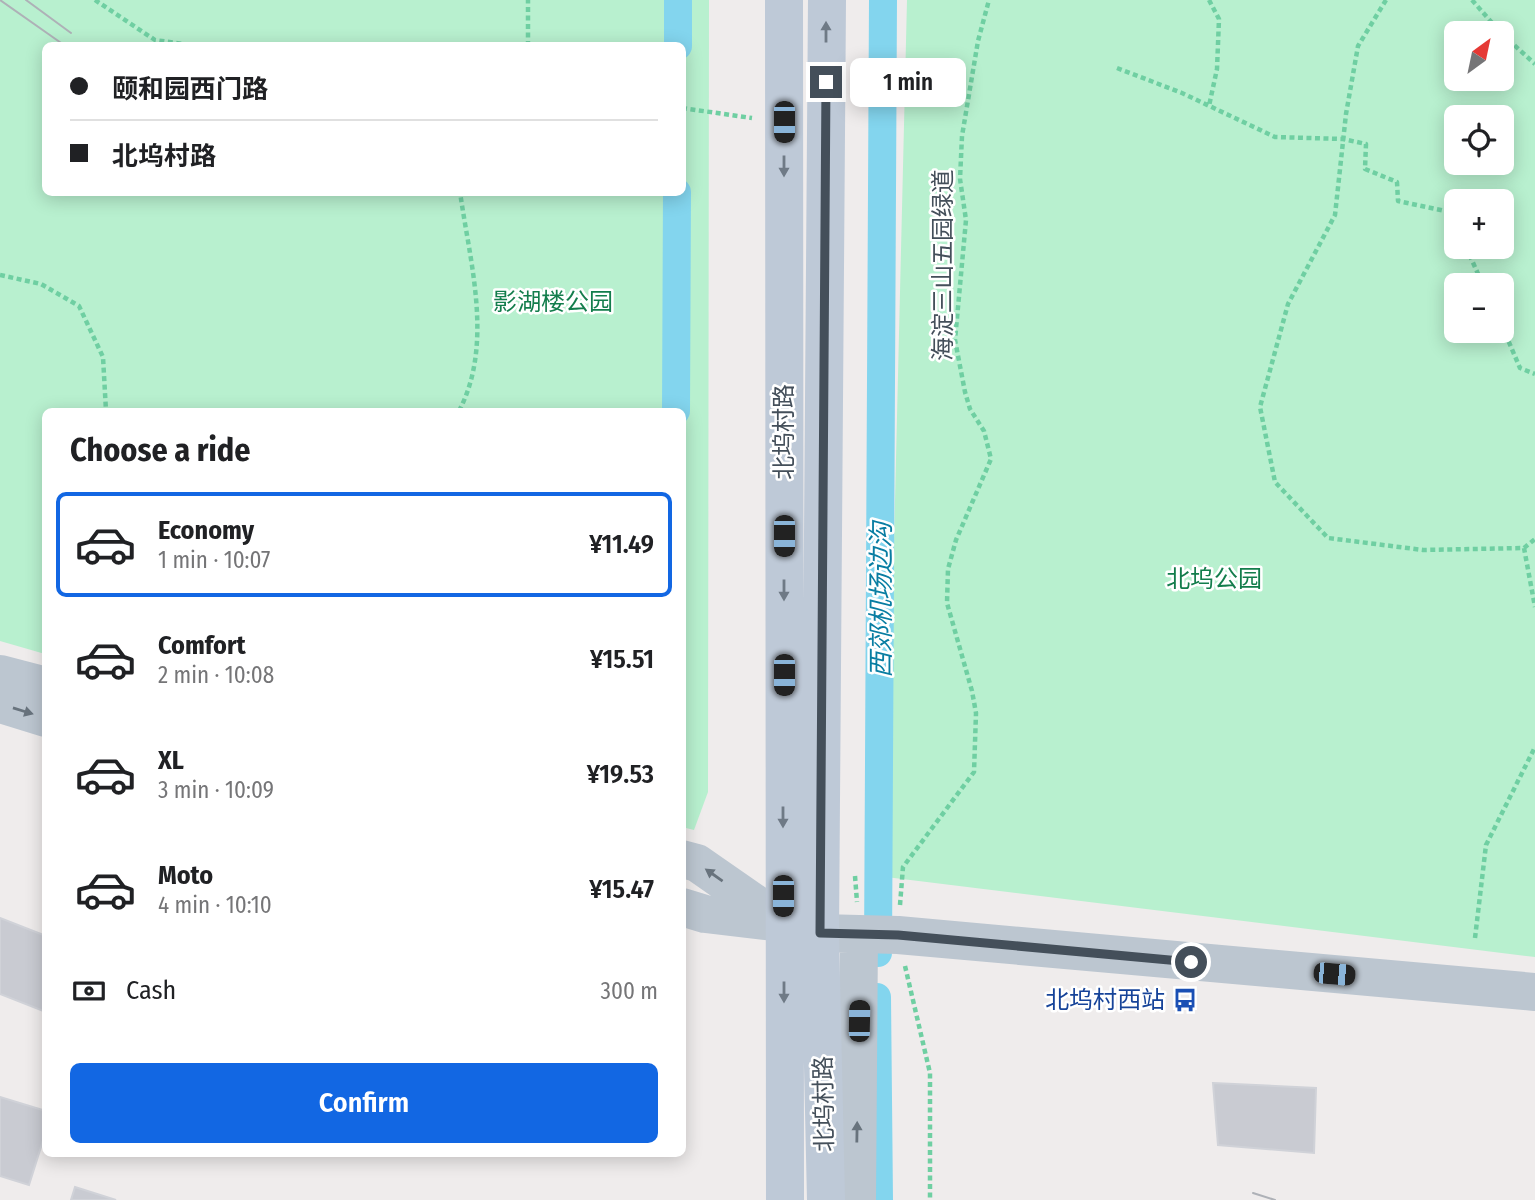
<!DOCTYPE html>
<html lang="en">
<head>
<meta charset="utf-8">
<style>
  :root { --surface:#fff; --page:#f6f6f6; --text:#202124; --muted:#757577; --line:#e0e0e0; --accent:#1267e3 }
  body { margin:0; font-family:"Fira Sans Condensed","Noto Sans SC",sans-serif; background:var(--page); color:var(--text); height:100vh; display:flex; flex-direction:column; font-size:26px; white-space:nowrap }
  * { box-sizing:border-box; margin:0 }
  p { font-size:23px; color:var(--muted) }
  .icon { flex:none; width:38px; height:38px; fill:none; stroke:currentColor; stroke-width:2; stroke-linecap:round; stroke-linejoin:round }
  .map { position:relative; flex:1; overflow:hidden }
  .drawer { position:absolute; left:42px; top:408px; width:644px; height:749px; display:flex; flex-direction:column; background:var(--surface); border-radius:10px; box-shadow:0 4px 18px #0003 }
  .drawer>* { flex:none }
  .banner { position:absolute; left:42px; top:42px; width:644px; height:154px; border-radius:10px; box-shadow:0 4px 18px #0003; display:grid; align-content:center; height:154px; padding:0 28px; background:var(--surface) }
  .needle { width:46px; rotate:33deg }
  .controls { position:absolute; left:1444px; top:21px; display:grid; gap:14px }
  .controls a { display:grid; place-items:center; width:70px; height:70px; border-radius:10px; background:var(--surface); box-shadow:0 4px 18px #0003; font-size:35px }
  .end { position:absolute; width:32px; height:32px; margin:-16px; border:9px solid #444f5a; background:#fff; box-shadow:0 0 0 4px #fff }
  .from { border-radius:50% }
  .bubble { position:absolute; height:49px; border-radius:10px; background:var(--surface); box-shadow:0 4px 18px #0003; font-size:23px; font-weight:600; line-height:49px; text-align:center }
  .car { position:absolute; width:21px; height:42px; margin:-21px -10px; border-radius:9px; box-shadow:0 0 5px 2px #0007; background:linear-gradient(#222 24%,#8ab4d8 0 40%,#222 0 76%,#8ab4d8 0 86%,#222 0) }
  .banner b { display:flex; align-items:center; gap:24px; height:66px; font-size:26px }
  .banner b+b { border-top:2px solid var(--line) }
  .banner i { width:18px; height:18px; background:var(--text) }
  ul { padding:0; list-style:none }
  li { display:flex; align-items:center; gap:21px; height:105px; margin:0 14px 10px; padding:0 14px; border:4px solid transparent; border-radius:10px }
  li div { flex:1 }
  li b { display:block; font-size:26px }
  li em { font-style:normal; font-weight:600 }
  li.on { border-color:var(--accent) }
  li>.icon { width:63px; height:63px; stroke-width:1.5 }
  h2 { padding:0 28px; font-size:32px; line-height:84px }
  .pay { display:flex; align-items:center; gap:18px; height:77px; padding:0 28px; font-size:26px }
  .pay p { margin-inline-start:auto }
  .primary-button { display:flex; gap:14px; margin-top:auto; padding:14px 28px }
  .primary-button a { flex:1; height:80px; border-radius:10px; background:var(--accent); color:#fff; font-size:28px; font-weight:600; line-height:80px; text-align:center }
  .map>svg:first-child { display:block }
  .green { fill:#b8f0cf; fill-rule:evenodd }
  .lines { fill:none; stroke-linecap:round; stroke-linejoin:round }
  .canal { stroke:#83d5ee; stroke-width:28 }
  .building { fill:#c9cbd2; stroke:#d0d2d8; stroke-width:2 }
  .path { stroke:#6fcfa2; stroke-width:4.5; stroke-dasharray:5 3.5; stroke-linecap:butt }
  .tertiary { stroke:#bcc6d0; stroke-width:38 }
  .secondary { stroke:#bec9d7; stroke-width:38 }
  .tram { stroke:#aeb1b7; stroke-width:2 }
  .oneway { fill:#6f7a86 }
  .oneway2 { fill:#68737d }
  .route { stroke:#444f5a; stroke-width:9 }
  .labels { text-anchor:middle; stroke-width:5; stroke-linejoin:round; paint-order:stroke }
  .street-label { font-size:24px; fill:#444f5a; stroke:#fff }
  .park-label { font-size:24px; fill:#137d4c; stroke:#fff }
  .transit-label { font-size:24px; fill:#164399; stroke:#fff; text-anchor:end }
  .water-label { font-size:26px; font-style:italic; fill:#087da2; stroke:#fff }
</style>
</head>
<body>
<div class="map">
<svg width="1535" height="1200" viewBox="0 0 1535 1200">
  <rect width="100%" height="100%" fill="#efecec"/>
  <path class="green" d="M0 0H709L708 792 694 830 682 827V411H46L45 654 0 641ZM46 46H682V192H46Z
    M907 0H1535V957L886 877ZM1456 33H1502V79H1456ZM1456 117H1502V163H1456ZM1456 201H1502V247H1456ZM1456 285H1502V331H1456Z"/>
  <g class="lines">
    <path class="canal" d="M678 46V0
      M676 411 677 192
      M878 953 883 0
      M877 997 879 1200"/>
  </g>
  <path class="building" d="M0 918 46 936V1012L0 994Z
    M1213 1083 1316 1088 1314 1153 1218 1145Z
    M0 1097 46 1111V1131L29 1185 0 1176Z
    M75 1187 116 1200H71Z"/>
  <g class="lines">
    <path class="path" d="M95 0 155 40 198 46
      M1209 0 1219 19 1217 69 1209 106
      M1386 0 1358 46 1346 114 1335 215 1288 304 1260 407 1275 482 1328 538 1423 550 1524 548 1535 607
      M1472 0 1501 33
      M1502 34 1535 64
      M528 46V0
      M1117 68 1182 93 1275 137 1343 139 1366 144 1365 169 1397 182 1398 201 1450 212 1456 225
      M682 108 752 118
      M1466 247 1483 285
      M0 275 41 284 79 306 103 357 106 411
      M1502 326 1520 368 1535 374
      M459 411C494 344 470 263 460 192
      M1524 548 1535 539
      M855 876 857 902
      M900 905 903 867 974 772 976 713 972 691 947 603 948 569 956 540 991 459 984 431 970 409 965 392 955 340 966 220 960 179 962 136 978 41 989 0
      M1475 938 1486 845 1535 747
      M905 966 930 1073V1200"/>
    <path class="tertiary" d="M0 674 46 686
      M0 704 46 718
      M682 859 697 863 779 920
      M682 907 705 914 783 923 820 933 898 935 1535 992
      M857 1200 859 934"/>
    <path class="secondary" d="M784 0 785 1200
      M826 1200 820 933 827 0"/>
    <path class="tram" d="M0 0 64 45
      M26 0 71 33
      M1253 1193 1275 1200"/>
  </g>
  <defs><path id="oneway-solid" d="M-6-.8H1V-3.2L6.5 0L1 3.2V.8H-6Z" transform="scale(1.75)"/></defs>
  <g class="oneway">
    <use href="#oneway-solid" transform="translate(826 32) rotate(-90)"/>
    <use href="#oneway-solid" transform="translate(784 166) rotate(90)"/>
    <use href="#oneway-solid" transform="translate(784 590) rotate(90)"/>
    <use href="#oneway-solid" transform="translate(783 817) rotate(90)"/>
    <use href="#oneway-solid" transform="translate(784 992) rotate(90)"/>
  </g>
  <g class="oneway2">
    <use href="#oneway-solid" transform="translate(23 711) rotate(17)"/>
    <use href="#oneway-solid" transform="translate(714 875) rotate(-145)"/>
    <use href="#oneway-solid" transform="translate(857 1132) rotate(-89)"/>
  </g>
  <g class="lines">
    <path class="route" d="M826 82 820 933 898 935 1191 962"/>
  </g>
  <defs>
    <g id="bus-bare" transform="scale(1.89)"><path d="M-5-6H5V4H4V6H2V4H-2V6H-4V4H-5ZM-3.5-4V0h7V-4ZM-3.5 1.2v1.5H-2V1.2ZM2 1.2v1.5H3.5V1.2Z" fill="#1a4fb4" stroke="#fff" stroke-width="2.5" paint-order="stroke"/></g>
  </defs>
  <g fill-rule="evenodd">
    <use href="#bus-bare" x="1185" y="1000"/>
  </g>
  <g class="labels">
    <g class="street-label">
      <text transform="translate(943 265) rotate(-90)" y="8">海淀三山五园绿道</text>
      <text transform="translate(784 432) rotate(-90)" y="8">北坞村路</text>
      <text transform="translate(824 1104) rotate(-91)" y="8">北坞村路</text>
    </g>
    <g class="park-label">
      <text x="553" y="310">影湖楼公园</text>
      <text x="1214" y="587">北坞公园</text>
    </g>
    <g class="transit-label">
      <text x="1165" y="1008">北坞村西站</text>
    </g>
    <g class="water-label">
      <text transform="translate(881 600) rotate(-90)" y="9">西郊机场边沟</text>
    </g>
  </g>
</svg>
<div class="controls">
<a><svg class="needle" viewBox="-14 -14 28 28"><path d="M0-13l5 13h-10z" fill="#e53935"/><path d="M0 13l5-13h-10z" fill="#757577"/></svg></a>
<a><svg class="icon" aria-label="locate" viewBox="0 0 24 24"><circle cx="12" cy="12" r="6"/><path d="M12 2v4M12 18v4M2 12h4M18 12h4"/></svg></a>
<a>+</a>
<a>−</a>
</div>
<i class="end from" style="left:1191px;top:962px"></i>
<i class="end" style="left:826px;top:82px"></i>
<div class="bubble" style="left:850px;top:58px;width:116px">1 min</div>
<i class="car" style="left:784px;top:122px;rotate:180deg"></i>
<i class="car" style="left:784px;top:536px;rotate:180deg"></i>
<i class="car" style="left:784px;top:675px;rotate:180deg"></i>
<i class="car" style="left:783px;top:896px;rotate:180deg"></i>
<i class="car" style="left:1334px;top:974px;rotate:95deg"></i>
<i class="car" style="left:859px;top:1021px;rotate:1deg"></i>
<div class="banner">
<b><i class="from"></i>颐和园西门路</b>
<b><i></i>北坞村路</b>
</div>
<section class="drawer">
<h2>Choose a ride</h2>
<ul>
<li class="on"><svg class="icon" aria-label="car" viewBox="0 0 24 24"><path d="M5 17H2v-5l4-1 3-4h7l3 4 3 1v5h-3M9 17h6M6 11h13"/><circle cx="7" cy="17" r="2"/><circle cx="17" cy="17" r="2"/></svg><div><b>Economy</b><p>1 min · 10:07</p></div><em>¥11.49</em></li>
<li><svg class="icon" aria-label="car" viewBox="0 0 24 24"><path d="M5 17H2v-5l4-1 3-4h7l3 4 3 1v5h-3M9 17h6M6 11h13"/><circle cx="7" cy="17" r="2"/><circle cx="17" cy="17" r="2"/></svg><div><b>Comfort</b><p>2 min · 10:08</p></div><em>¥15.51</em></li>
<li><svg class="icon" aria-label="car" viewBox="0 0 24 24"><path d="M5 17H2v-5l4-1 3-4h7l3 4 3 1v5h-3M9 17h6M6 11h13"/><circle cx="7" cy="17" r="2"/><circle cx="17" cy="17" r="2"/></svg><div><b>XL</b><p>3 min · 10:09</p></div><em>¥19.53</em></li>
<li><svg class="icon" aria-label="car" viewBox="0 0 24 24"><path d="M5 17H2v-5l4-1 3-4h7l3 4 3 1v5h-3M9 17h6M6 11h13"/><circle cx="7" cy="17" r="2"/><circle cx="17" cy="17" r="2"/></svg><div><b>Moto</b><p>4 min · 10:10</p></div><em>¥15.47</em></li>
</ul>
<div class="pay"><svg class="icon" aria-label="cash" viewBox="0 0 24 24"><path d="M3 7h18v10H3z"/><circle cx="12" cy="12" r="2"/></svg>Cash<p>300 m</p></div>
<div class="primary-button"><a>Confirm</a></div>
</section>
</div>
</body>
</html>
